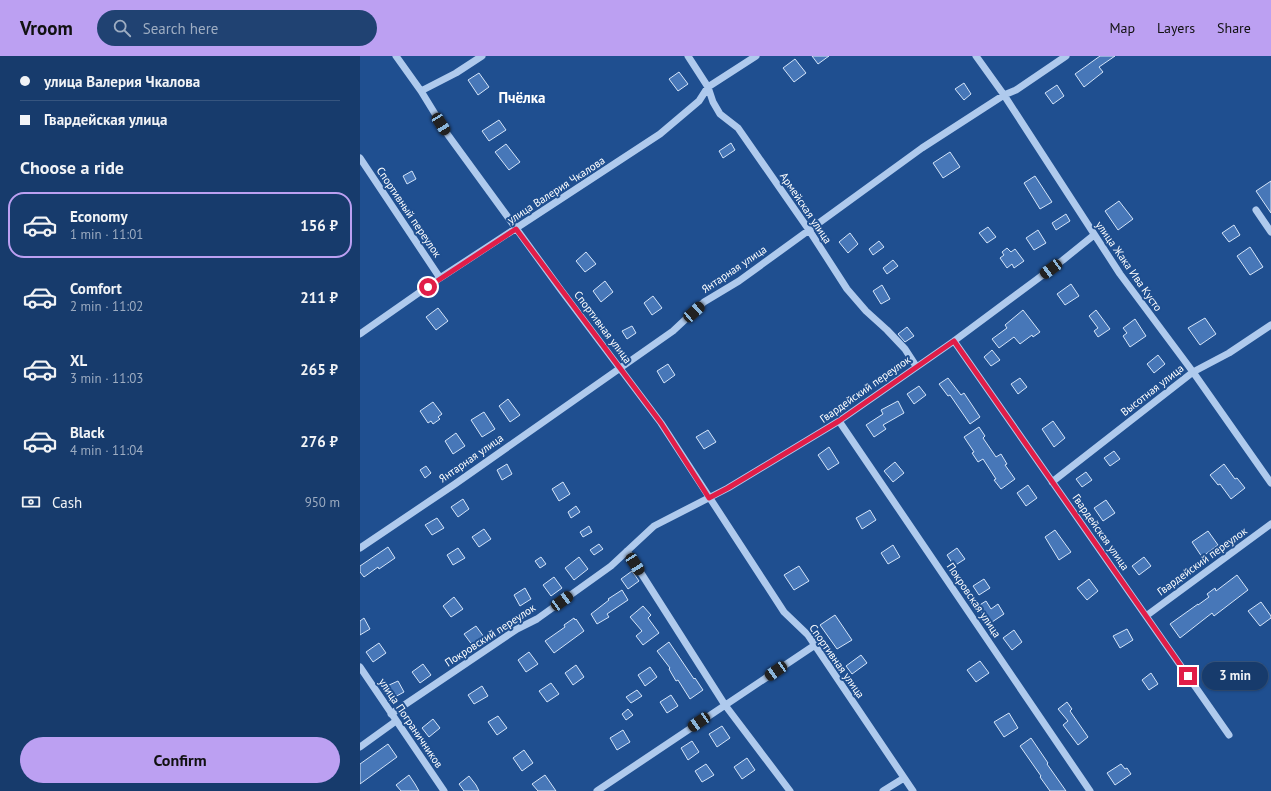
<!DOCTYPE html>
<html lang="en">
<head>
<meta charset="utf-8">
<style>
  :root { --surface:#173b6c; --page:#204272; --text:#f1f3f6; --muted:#9eadc2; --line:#36557f; --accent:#bca0f2 }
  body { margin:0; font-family:"PT Sans",sans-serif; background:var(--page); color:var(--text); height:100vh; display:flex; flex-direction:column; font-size:15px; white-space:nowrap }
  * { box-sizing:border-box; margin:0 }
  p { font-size:13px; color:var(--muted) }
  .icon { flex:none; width:22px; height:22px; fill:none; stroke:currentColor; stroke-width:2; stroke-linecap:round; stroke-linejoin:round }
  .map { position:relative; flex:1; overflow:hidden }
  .drawer { display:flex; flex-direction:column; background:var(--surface); width:360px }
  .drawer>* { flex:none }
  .top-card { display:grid; align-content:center; height:88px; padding:0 20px; background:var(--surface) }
  .end { position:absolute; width:18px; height:18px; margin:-9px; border:5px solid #e11d48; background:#fff; box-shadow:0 0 0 2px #fff }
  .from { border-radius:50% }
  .bubble { position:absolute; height:28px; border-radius:14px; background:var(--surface); box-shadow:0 1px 3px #0004,0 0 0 1px var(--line); font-size:13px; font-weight:700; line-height:28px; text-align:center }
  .car { position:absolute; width:12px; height:24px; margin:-12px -6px; border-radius:5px; box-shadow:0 0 3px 1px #0007; background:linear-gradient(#222 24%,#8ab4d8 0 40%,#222 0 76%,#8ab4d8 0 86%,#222 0) }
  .top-card b { display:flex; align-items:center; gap:14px; height:38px; font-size:15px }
  .top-card b+b { border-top:1px solid var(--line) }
  .top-card i { width:10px; height:10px; background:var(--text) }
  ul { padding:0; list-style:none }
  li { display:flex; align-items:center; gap:12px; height:66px; margin:0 8px 6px; padding:0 12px; border:2px solid transparent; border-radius:16px }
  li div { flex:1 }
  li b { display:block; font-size:15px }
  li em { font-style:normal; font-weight:700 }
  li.on { border-color:var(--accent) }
  li>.icon { width:36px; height:36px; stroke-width:1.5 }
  h2 { padding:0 20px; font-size:18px; line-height:48px }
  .pay { display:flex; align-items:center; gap:10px; height:44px; padding:0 20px; font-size:15px }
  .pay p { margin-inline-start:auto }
  .button { display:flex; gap:8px; margin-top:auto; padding:8px 20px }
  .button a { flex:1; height:46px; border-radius:24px; background:var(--accent); color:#111; font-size:16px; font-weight:700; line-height:46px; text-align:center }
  header { display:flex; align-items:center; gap:24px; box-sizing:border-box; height:56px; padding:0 20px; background:var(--accent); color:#111 }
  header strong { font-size:19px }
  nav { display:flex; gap:22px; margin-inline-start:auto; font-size:14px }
  .search { width:280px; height:36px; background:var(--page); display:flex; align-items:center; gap:10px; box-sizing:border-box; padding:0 14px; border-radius:22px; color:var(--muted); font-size:15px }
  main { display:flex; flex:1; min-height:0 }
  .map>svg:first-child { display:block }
  .building { fill:#4777b8; stroke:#d5e5f9 }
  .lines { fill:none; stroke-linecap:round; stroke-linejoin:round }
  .minor { stroke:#afcaed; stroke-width:7 }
  .route { stroke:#e11d48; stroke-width:5 }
  .labels { text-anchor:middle; stroke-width:4; stroke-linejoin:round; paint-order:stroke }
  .street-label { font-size:11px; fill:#fff; stroke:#1f4f90 }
  .district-label { font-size:15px; font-weight:bold; fill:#fff; stroke:#1f4f90 }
</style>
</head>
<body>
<header>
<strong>Vroom</strong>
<div class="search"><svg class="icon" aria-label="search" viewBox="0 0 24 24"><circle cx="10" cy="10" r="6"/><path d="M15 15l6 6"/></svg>Search here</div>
<nav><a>Map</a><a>Layers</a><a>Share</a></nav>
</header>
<main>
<section class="drawer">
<div class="top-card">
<b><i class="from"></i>улица Валерия Чкалова</b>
<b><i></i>Гвардейская улица</b>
</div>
<h2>Choose a ride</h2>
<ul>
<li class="on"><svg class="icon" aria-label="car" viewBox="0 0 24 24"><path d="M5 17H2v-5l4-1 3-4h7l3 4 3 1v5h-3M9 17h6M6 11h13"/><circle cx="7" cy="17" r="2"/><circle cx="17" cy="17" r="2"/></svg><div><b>Economy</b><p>1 min · 11:01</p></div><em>156 ₽</em></li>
<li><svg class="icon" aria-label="car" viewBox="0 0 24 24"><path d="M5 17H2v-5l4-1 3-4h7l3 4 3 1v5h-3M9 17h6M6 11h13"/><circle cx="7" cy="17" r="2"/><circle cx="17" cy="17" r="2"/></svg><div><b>Comfort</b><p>2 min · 11:02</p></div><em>211 ₽</em></li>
<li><svg class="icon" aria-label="car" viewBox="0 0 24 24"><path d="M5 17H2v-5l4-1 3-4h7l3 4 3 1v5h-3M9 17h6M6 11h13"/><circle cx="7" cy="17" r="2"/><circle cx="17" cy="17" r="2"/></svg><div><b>XL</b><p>3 min · 11:03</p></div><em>265 ₽</em></li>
<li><svg class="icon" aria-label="car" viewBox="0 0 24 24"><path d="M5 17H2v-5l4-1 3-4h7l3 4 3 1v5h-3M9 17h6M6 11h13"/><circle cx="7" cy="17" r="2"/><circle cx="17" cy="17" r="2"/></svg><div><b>Black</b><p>4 min · 11:04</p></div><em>276 ₽</em></li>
</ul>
<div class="pay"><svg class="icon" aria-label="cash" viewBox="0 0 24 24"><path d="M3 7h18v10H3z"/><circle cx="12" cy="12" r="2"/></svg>Cash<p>950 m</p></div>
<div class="button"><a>Confirm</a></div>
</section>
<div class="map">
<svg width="911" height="735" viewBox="0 0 911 735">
  <rect width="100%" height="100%" fill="#1f4f90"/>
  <path class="building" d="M452 0H469L458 8Z
    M740 0H755L739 11 743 16 724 31 715 18Z
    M435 3 446 17 434 26 423 12Z
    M319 16 328 28 318 35 309 23Z
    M119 17 129 31 118 39 108 24Z
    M604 27 611 38 604 44 595 33Z
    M697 29 704 40 693 48 685 37Z
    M139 64 146 74 129 85 122 75Z
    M371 87 375 94 363 102 359 95Z
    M146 88 160 106 149 114 135 96Z
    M590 96 600 111 583 122 573 107Z
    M52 115 56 123 47 128 43 120Z
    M675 120 692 146 680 153 664 127Z
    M911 125V157L896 135Z
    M759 145 773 163 758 174 745 155Z
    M706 158 710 165 696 174 692 167Z
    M874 169 880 179 869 186 862 177Z
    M628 171 636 181 627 187 619 177Z
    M678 174 686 187 674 194 666 182Z
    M490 177 498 188 488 197 479 186Z
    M519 185 524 191 513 199 509 193Z
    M890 191 903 211 890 219 877 200Z
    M647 192 651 196 655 193 664 205 654 212 652 208 647 212 640 202 644 199 642 196Z
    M226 196 236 208 225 216 216 205Z
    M533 204 538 210 527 218 523 212Z
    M245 225 253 236 241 246 233 235Z
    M711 228 719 240 705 249 697 238Z
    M522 229 530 243 521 248 513 235Z
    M293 240 302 252 292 259 284 247Z
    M78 252 88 265 76 274 66 261Z
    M663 254 680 276 673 281 672 279 660 288 654 281 639 292 632 283 647 272 645 269Z
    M736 254 750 273 738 281 734 275 738 272 729 260Z
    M845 262 856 278 840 289 828 272Z
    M775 263 786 280 770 291 763 280 767 277 763 272Z
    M272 270 276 277 267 283 262 275Z
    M547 271 554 280 545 286 538 278Z
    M632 294 640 304 631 310 624 301Z
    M798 299 805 308 794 317 787 308Z
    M308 308 315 319 304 327 297 315Z
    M588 322 601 339 604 337 620 361 610 368 590 339 588 340 579 328Z
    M660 322 667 331 658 338 651 328Z
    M559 330 566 339 554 348 547 338Z
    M148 343 160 359 150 366 139 350Z
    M538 345 544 357 523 369 526 373 514 381 506 369 523 358 521 354Z
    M73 346 82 358 78 361 80 363 73 368 71 365 68 367 60 355Z
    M124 356 135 373 122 381 111 364Z
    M693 365 705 382 694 391 682 373Z
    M619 371 625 380 623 382 636 401 641 398 647 408 645 409 655 423 641 433 634 424 636 423 623 403 618 406 612 397 614 396 604 381Z
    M348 374 356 386 344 393 336 381Z
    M96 377 105 390 93 398 85 385Z
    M469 391 479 407 468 414 458 399Z
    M754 395 760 403 750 410 744 402Z
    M535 406 544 417 533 426 524 415Z
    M147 408 152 418 142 424 137 414Z
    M864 408 875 423 877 422 885 432 871 443 860 428 858 429 850 419Z
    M66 410 71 417 65 422 60 414Z
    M726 416 732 424 722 431 716 423Z
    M203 426 210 438 199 445 192 433Z
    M668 429 677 442 666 450 657 437Z
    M103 443 109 453 98 461 91 451Z
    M746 444 755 457 743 465 734 452Z
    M216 450 220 456 211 462 208 456Z
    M510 454 516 464 502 473 496 462Z
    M77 462 84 472 72 479 65 469Z
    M229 470 232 476 223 481 220 476Z
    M124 473 131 483 119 491 112 481Z
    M695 474 711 496 699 504 685 481Z
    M848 475 858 489 842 501 832 486Z
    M239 488 243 493 234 499 230 494Z
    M533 489 540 501 528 508 521 497Z
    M28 491 35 502 19 513 18 511 4 521 0 516V510Z
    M98 492 105 502 93 509 87 499Z
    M597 492 605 503 594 510 587 499Z
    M181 501 186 508 180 512 175 505Z
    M219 501 228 513 214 524 205 512Z
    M784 501 791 510 779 519 772 510Z
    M439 510 449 525 434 534 424 519Z
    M272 515 279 525 268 533 261 523Z
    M877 519 888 534 854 560 852 557 820 582 810 568 838 548V549L849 541 847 538 855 532 856 535Z
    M194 521 202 532 191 540 183 529Z
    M624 523 630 532 619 539 613 530Z
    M729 523 738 535 727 544 717 532Z
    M165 532 171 543 160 550 154 539Z
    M262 534 268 544 247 558 249 561 237 568 231 558 249 544 248 543Z
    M94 541 103 553 91 561 83 550Z
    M626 545 631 553 638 548 644 558 629 568 618 550Z
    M901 546 911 560V562L900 570 888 555Z
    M283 550 291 559 288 562 299 577 283 589 276 580 282 575 270 561Z
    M475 559 492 584 477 593 460 569Z
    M4 562 10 573 0 579V565Z
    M214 562 215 564 216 563 224 575 194 597 185 585 205 571 204 569Z
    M116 570 124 581 113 590 104 578Z
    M767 573 773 584 760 592 753 580Z
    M654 574 662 586 652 594 643 582Z
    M309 586 334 623 335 622 343 634 330 643 318 624 316 625 309 613 310 612 297 595Z
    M19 587 26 597 13 606 6 596Z
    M169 596 178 608 166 616 158 604Z
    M501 599 507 607 492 618 486 610Z
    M620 605 629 617 616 626 607 614Z
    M63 608 71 619 60 627 52 616Z
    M216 609 224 621 213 629 205 617Z
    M290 611 297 621 285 630 278 619Z
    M791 617 798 628 789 634 782 624Z
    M38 625 44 636 33 642 27 630Z
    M191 627 199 638 187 646 179 635Z
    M122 630 128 640 114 648 108 639Z
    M277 634 282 640 271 647 266 641Z
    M311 639 318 650 307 657 300 646Z
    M707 646 712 653 710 655 728 681 718 689 703 669 708 665 698 653Z
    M268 653 273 659 266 664 262 658Z
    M649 657 658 672 644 681 634 666Z
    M138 660 147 672 137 679 128 666Z
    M73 663 80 672 69 681 62 672Z
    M362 670 370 682 357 691 349 678Z
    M263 674 270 686 257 694 250 682Z
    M671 682 688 707 687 708 706 735H690L680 721 681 720 660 690Z
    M332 685 339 696 328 704 321 692Z
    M28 688 37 701 0 728V708Z
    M164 694 173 707 162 715 153 702Z
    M387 702 395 714 382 723 374 711Z
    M346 708 354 719 342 726 335 715Z
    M761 708 765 713 767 712 771 718 755 729 747 717Z
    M49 719 55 728 59 735H41L36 729Z
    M185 719 196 735H178L172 728Z
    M109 720 116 729 119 735H104L99 728Z"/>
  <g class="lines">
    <path class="minor" d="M36 0 61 35 88 79 201 234 301 367 424 556 448 579 553 735
      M328 0 348 31 353 46 360 58 378 72 449 174 487 233 506 255 527 274 545 293 556 310
      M616 0 644 39 760 218 833 316 911 427
      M61 35 96 17 122 0
      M0 102 80 222
      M896 154 911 176
      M0 278 80 222 300 78 339 45 348 31 396 0
      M594 285 869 679
      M479 365 730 735
      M692 426 833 316 869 297 911 269
      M0 492 95 428 313 275 344 246 379 225 562 92 644 39 656 34 706 0
      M267 495 365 649 430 735
      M786 560 911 468
      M0 611 84 735
      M31 658 157 573 177 563 251 510 294 470 368 432 479 365 594 285 703 204 734 179
      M0 691 36 665
      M237 735 455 589
      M523 735 544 722"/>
  </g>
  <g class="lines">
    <path class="route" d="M68 231 156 173 301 367 349 442 368 432 479 365 594 285 828 620"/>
  </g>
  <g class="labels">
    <g class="street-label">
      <text transform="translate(196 134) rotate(-33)" y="4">улица Валерия Чкалова</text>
      <text transform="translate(446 152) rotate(56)" y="4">Армейская улица</text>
      <text transform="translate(49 156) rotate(56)" y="4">Спортивный переулок</text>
      <text transform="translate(769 210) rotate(55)" y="4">улица Жака Ива Кусто</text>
      <text transform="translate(374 213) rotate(-34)" y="4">Янтарная улица</text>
      <text transform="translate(243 271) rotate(53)" y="4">Спортивная улица</text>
      <text transform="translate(505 333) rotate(-35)" y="4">Гвардейский переулок</text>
      <text transform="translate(792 334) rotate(-38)" y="4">Высотная улица</text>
      <text transform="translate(111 402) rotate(-35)" y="4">Янтарная улица</text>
      <text transform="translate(741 476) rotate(55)" y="4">Гвардейская улица</text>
      <text transform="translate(842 505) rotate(-36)" y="4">Гвардейский переулок</text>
      <text transform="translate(614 544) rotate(56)" y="4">Покровская улица</text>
      <text transform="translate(130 579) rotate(-33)" y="4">Покровский переулок</text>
      <text transform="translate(477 605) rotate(55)" y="4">Спортивная улица</text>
      <text transform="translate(51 667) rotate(56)" y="4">улица Пограничников</text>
    </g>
    <g class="district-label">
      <text x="162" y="47">Пчёлка</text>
    </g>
  </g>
</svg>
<i class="end from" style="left:68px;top:231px"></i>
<i class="end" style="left:828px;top:620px"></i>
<div class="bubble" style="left:842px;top:606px;width:66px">3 min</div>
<i class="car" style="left:81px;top:68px;rotate:148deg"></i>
<i class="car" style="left:691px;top:213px;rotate:234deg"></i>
<i class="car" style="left:334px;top:256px;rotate:48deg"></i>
<i class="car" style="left:275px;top:508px;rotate:147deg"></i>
<i class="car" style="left:202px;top:545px;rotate:54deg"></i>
<i class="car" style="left:416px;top:615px;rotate:236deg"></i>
<i class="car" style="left:339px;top:666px;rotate:236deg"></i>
</div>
</main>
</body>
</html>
